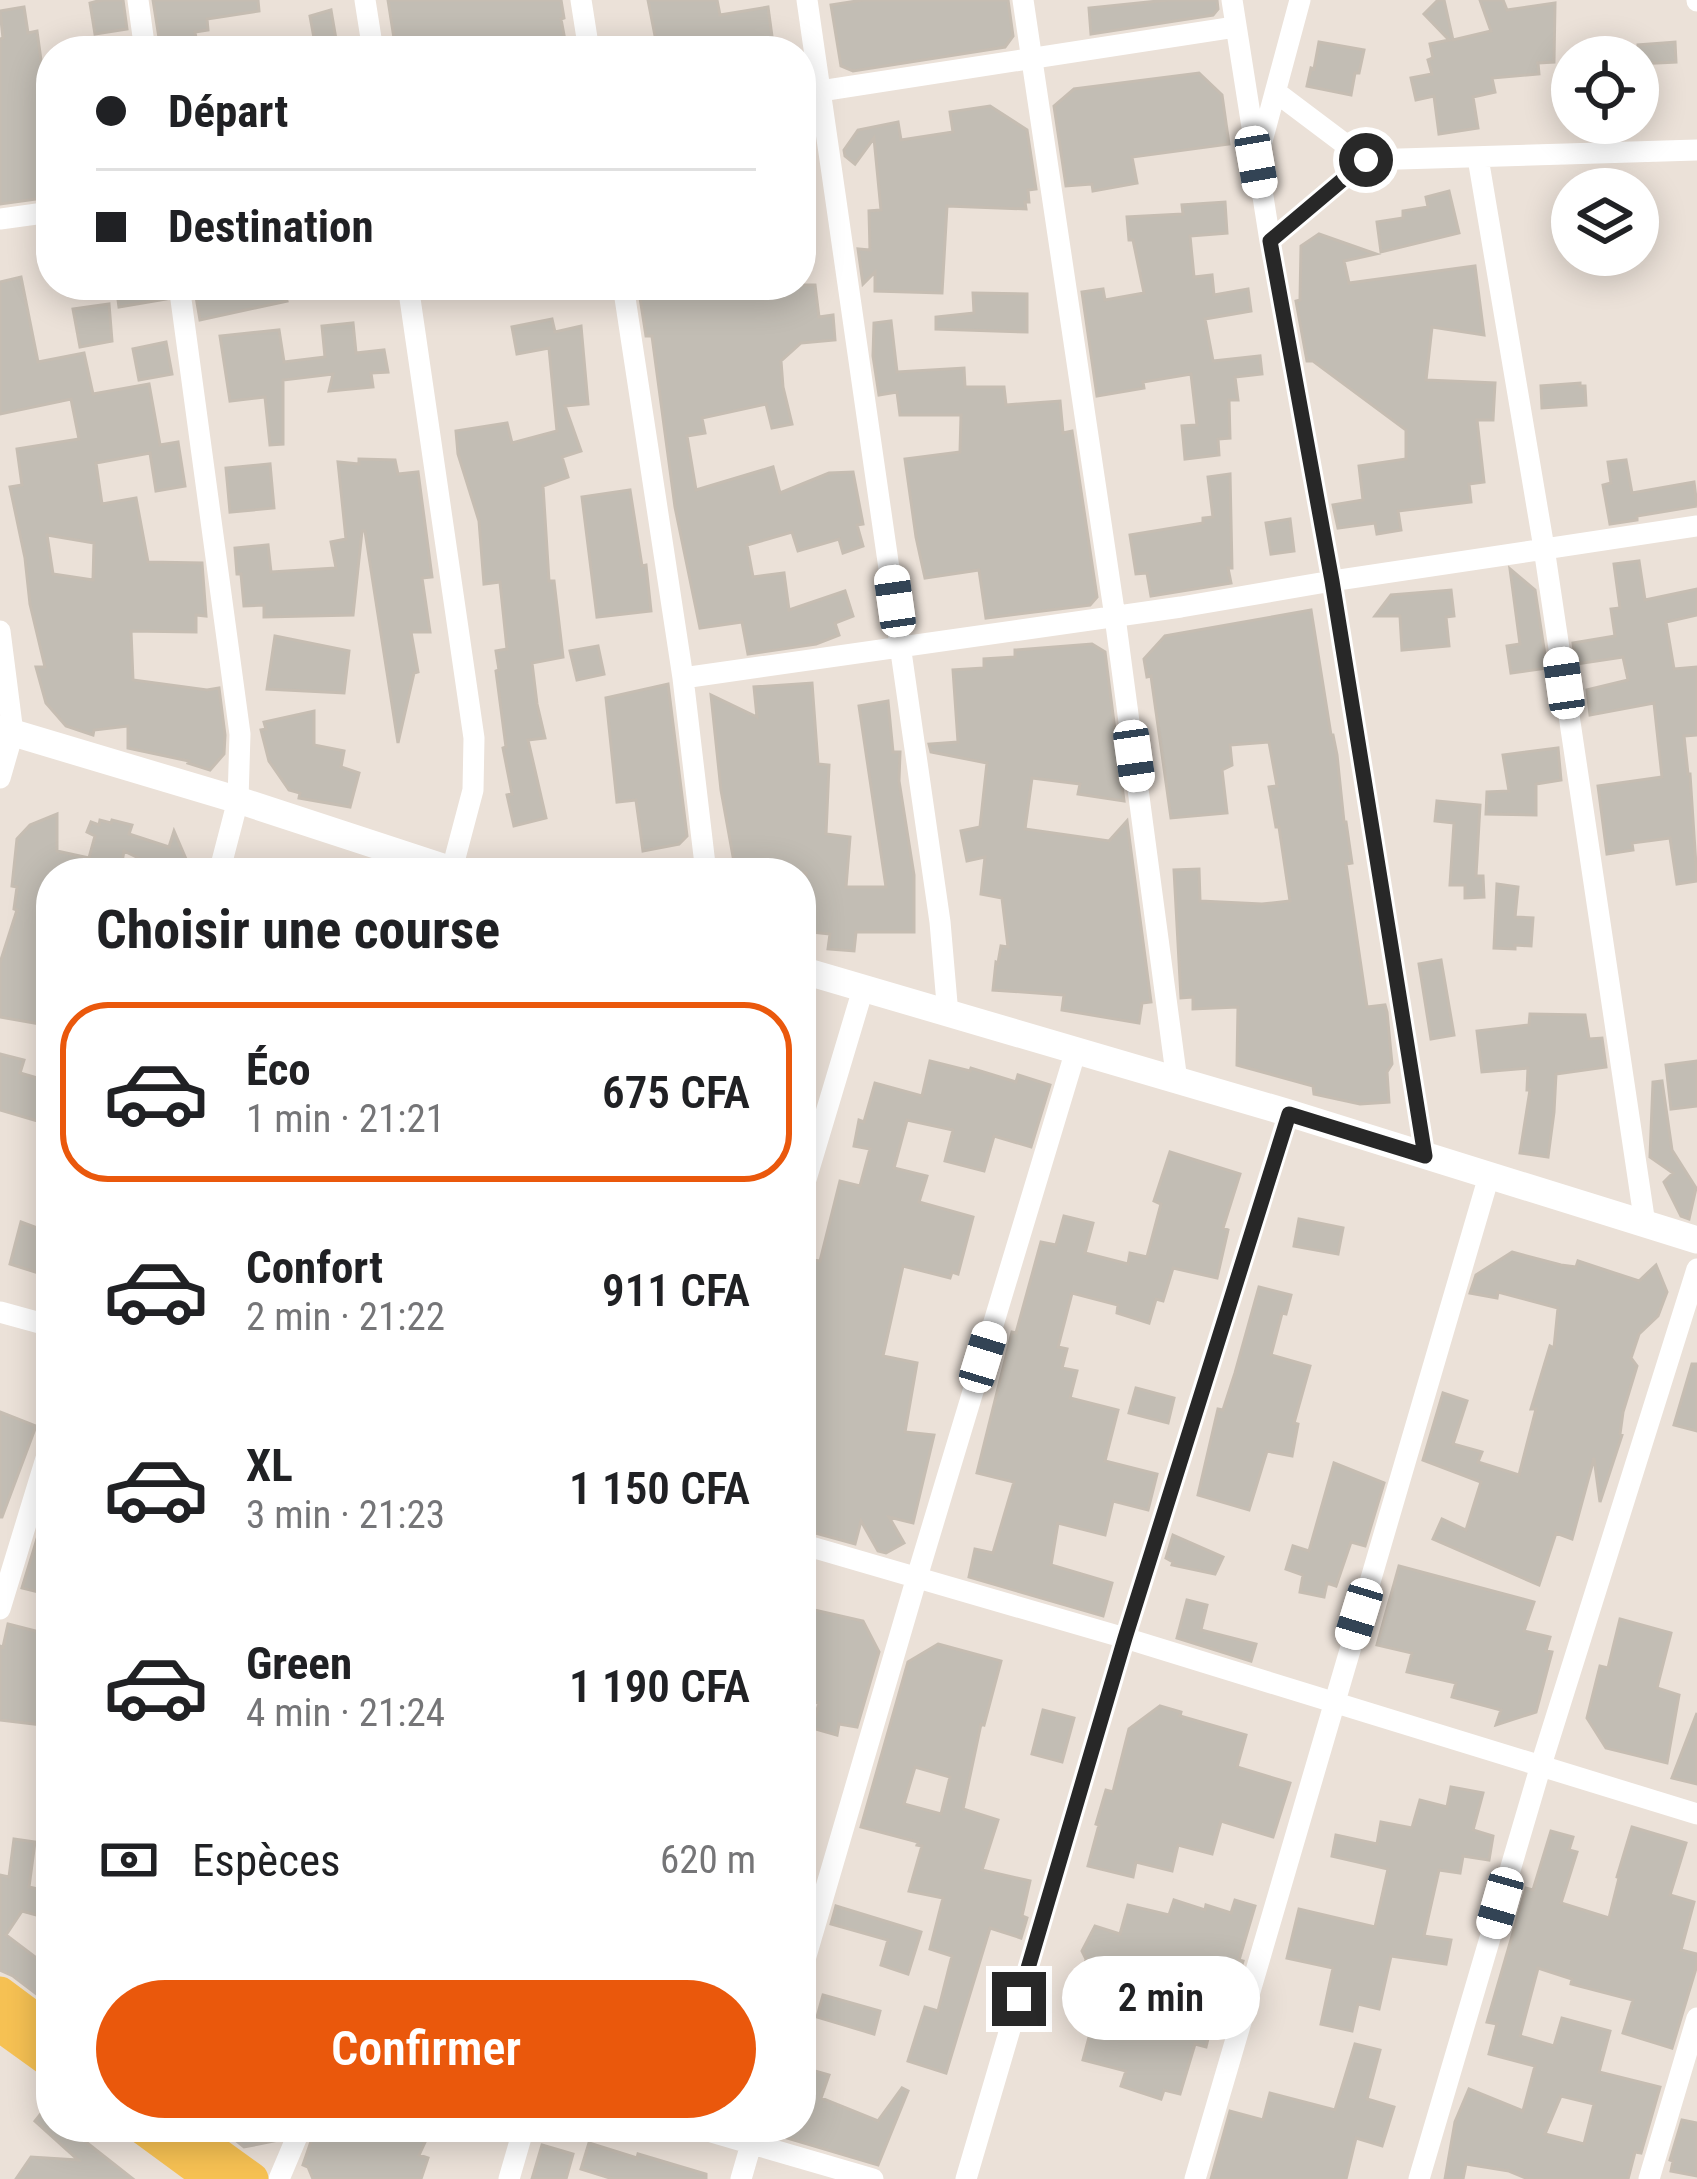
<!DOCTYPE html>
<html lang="fr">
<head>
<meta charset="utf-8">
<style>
  :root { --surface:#fff; --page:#f2f2f2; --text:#202124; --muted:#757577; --line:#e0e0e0; --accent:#ea580c }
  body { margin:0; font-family:"Roboto Condensed",sans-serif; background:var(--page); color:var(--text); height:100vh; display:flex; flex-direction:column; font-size:45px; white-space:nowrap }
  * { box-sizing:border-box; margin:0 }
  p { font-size:39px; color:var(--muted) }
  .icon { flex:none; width:66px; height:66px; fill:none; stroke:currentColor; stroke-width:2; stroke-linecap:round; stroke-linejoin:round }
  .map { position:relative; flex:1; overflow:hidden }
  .sheet { position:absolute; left:36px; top:858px; width:780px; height:1284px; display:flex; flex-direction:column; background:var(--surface); border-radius:48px; box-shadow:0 6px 30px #0003 }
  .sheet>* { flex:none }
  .top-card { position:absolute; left:36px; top:36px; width:780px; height:264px; border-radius:48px; box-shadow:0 6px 30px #0003; display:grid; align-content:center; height:264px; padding:0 60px; background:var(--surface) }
  .tools { position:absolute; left:1551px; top:36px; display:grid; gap:24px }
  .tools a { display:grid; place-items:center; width:108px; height:108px; border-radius:50%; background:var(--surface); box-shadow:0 6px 30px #0003; font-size:60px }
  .end { position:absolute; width:54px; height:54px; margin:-27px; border:15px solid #282828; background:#fff; box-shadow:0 0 0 6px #fff }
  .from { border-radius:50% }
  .bubble { position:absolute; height:84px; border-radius:42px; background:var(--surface); box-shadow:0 6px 30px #0003; font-size:39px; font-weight:600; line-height:84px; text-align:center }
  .car { position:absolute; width:36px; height:72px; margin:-36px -18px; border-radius:15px; box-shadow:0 0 9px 3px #0007; background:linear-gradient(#fff 24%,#345 0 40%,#fff 0 76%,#345 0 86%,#fff 0) }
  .top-card b { display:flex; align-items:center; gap:42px; height:114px; font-size:45px }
  .top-card b+b { border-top:3px solid var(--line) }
  .top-card i { width:30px; height:30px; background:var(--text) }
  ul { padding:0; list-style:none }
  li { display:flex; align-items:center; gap:36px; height:180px; margin:0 24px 18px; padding:0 36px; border:6px solid transparent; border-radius:48px }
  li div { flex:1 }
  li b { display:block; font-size:45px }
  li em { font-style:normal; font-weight:600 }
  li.on { border-color:var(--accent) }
  li>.icon { width:108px; height:108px; stroke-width:1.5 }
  h2 { padding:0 60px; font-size:54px; line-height:144px }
  .pay { display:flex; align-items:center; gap:30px; height:132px; padding:0 60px; font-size:45px }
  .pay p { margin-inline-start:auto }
  .action { display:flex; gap:24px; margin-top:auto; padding:24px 60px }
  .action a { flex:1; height:138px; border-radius:72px; background:var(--accent); color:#fff; font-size:48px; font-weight:600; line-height:138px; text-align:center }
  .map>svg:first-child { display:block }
  .building { fill:#c2bdb4; stroke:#c6bdb2; stroke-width:3; fill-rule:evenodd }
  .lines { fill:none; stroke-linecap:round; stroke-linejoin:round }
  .minor { stroke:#fff; stroke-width:21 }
  .tertiary { stroke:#fff; stroke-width:27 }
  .primary { stroke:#f6c153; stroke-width:33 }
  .route { stroke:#282828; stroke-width:15 }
</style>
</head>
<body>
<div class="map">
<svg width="1697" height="2179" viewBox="0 0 1697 2179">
  <rect width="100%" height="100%" fill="#ebe1d8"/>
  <path class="building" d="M102 0H123L127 29 95 34 90 3Z
    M153 0H258L259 11 207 19 208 30 195 32 196 38 160 44Z
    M388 0H561L564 18 561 19 567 51H396Z
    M648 0H717L720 15 768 7 774 51H658Z
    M863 0H1008L1013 36 1005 47 853 71 841 66 831 5Z
    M1168 0H1217L1218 9 1213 15 1091 34 1089 8Z
    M1438 0H1444L1453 40 1491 31 1480 0H1503L1507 10 1555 3 1554 62 1538 63 1539 74 1492 78 1495 92 1473 97 1478 128 1439 134 1434 96 1416 100 1411 78 1432 74 1428 60 1433 58 1430 44 1449 40 1424 14Z
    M24 7 28 33 37 31 51 133V197L0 204V39L3 38 0 11Z
    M331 10 337 45 316 49 310 16Z
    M1319 42 1364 50 1359 73H1355L1351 95 1307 86 1311 68 1314 69Z
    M1675 42 1676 62 1638 64V45Z
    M1199 73 1222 95 1229 144 1132 157 1137 183 1093 191 1092 184 1066 186 1054 106 1074 89Z
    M990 106 1027 130 1036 189 1028 190 1029 202H1025L1026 209 947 206 942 293 875 291V272L863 284 858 249 870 250 869 211 881 210 874 138 855 164 845 156 844 150 858 130 898 122 901 140 953 132 950 112Z
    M1449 191 1459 233 1381 252 1377 222 1403 218V211L1428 207 1426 197Z
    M1225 202 1227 233 1190 236 1194 277 1212 275 1214 295 1248 289 1251 311 1205 319 1213 361 1260 356 1262 374 1235 377 1238 400H1229L1230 438 1218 439 1219 455 1185 459 1182 426 1197 425 1191 374 1143 382 1144 388 1097 396 1082 292 1103 289 1105 300 1144 293 1133 240H1129L1127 217 1183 214 1182 205Z
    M1319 234 1376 254 1344 261 1349 283 1475 266 1484 335 1432 327 1426 380 1495 383 1493 420H1477L1484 482 1469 484 1471 502 1398 511 1401 530 1377 534 1375 523 1338 528 1333 505 1363 500 1359 466 1406 459V430L1313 361H1307L1296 301 1300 300 1301 246Z
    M21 277 38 362 84 353 93 394 149 384 160 445 178 442 185 486 156 491 150 453 96 463 102 504 136 498 148 562 202 563 206 616 196 615V632L131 631 133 680 207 690 219 688 225 735 224 754 210 770 188 763 189 761 128 748V726L94 730 93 735 66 726 46 703 36 667H45L30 604 25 558 10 487 22 485 17 449 79 439 71 399 0 414V282ZM47 535 94 543 93 580 53 574Z
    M116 285H164L166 299 119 307Z
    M194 285H283L287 301 200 320Z
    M638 285H815L819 317 833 315 835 340 801 343 781 361 783 387 792 424 772 428 766 404 702 418 705 433 687 436 696 490 773 467 780 493 829 473 853 472 863 524 857 525 863 546 843 553 839 539 798 551 792 532 747 545 753 577 784 573 789 610 845 591 853 616 835 623 839 635 816 644 748 654 742 622 700 628 675 507 652 336H646Z
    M973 293 1027 294V332L936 329V317L974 313Z
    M109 304 112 341 80 347 73 309Z
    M552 319 555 332 581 326 588 404 565 406 581 451 562 457 568 477 543 486 549 581H554L563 657 532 663 537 704 545 738 528 740 546 818 514 826 507 795 512 794 503 748 506 747 496 671 499 670 496 651 507 649 500 582 484 584 479 521 458 454 456 431 507 423 512 443 557 431 549 348 517 354 512 327Z
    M891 321 897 372 964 368 965 387H1004L1006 405 1060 401 1063 433 1072 431 1097 597 1090 605 986 618 979 570 925 578 916 537 905 459 960 452 961 415H900L897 392 879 395 873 356 874 323Z
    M353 323 356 353 384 350 388 372 371 373 373 387 329 391 333 374 283 380V444L270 445 265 397 230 401 220 336 279 330 284 362 325 357 322 326Z
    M166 342 172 374 139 380 133 349Z
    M1580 383V386H1585L1586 405 1542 408 1541 386Z
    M359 459 395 460 398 474 418 472 432 577 422 578 430 632H411L418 672 414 673 398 743 365 531H362L353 615 264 617V605L244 606 241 574H237L235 548 268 545 271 572 336 568 331 542 346 539 338 462 359 464Z
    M1626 460 1632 493 1694 482 1697 506 1637 516V520L1610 524 1603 485 1611 483 1608 462Z
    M270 464 274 508 230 512 226 468Z
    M1230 474 1232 568H1228L1231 583 1151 596 1147 573 1136 574 1130 535 1203 523V518L1213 517 1208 477Z
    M630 490 642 566 646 565 651 611 597 617 582 497Z
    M1290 519 1294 551 1271 554 1266 523Z
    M1639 561 1645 600 1697 589V615L1666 622 1674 669 1697 667V735L1684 736 1688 774H1690L1697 881 1677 884 1670 838 1632 843 1633 850 1607 854 1598 786 1662 777 1654 703 1590 715 1587 690 1628 680 1623 657 1576 664 1573 643 1615 636 1611 609 1620 608 1614 564Z
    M1510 569 1535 590 1547 668 1511 673 1507 646 1520 644Z
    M1451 590 1454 616 1446 617 1449 646 1402 650 1400 616H1375L1391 595Z
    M1311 610 1331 735H1333L1337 755 1344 822H1346L1352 863 1346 864 1367 1007 1385 1005 1387 1012 1392 1064 1387 1072 1389 1102 1360 1104 1314 1094 1313 1086 1237 1065 1238 1007 1193 1009V997L1181 998 1174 870 1199 869 1200 901 1262 904 1290 901 1279 827H1276L1269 787 1277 786 1269 742 1230 745 1232 765 1222 770 1227 813 1171 818 1151 676 1147 677 1144 659 1165 636Z
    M275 636 349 651 344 693 267 689Z
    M1092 644 1105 652 1124 801 1078 794 1080 784 1032 778 1025 829 1109 841 1127 821 1151 1002 1142 1003 1139 1023 1062 1010 1064 995 993 990 996 962 998 963 1001 946 1008 947 1002 898 981 894 985 857 967 861 961 831 980 827 987 763 931 752 929 744 958 742 953 670 984 668V659L1015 657V650Z
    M598 646 604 674 577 680 570 651Z
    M812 683 818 764 829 765 826 834 850 837 846 887H886L859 706 888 701 893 752H900L899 781 914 875V932H856L854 951 828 949 830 934 801 931 806 873H736L721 790 711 695 757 717 754 687Z
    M668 684 687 836 679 844 643 851 636 800 617 802 606 698Z
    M314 711V745L344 751 341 767 359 773 350 807 299 798 300 793 289 790 269 761 261 730 266 729 264 722Z
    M1558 748 1561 780 1536 784V815L1486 814 1487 792 1509 791 1503 755Z
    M1437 801 1480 805 1476 876H1483L1484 897 1465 898V885H1450L1454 823 1435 821Z
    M57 814V851L89 858 95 836 87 832 91 822 99 825 100 820 111 823 112 820 132 825 129 834 169 847 174 831 192 873H160L161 869 124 851 120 873H51V1026L0 1017V963L17 910 14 909 17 887 12 886 17 839 30 825Z
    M1497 884 1518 887 1515 917 1533 918 1531 946 1515 945V949L1494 948Z
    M1441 960 1454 1035 1431 1039 1419 964Z
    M1530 1014 1585 1015 1589 1039 1602 1038 1606 1067 1556 1074 1554 1112 1548 1157 1520 1153 1530 1090H1527L1528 1068 1482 1072 1477 1031 1529 1025Z
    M0 1054 24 1060 20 1073 51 1082V1125L0 1110Z
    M930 1061 970 1071 971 1068 1016 1082 1018 1075 1050 1085 1031 1147 994 1136 984 1171 945 1161 953 1130 907 1120 894 1168 927 1176 919 1202 973 1217 958 1274 952 1272 950 1278 903 1266 883 1356 917 1363 905 1432 934 1435 913 1523 889 1517 904 1543 886 1553 878 1551 861 1521 855 1544 801 1529V1280L805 1259 820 1261 840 1181 860 1186 870 1149 854 1146 859 1120 864 1122 875 1083 922 1096Z
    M1697 1061V1106L1671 1109 1666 1065Z
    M1662 1081 1672 1150 1696 1188 1689 1219 1681 1216 1664 1182 1673 1173 1650 1157 1653 1082Z
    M1170 1152 1240 1174 1223 1228 1228 1230 1217 1278 1173 1268 1163 1301 1156 1299 1149 1323 1117 1313 1118 1305 1072 1293 1058 1347 1067 1349 1062 1368 1077 1371 1070 1398 1118 1410 1105 1461 1157 1474 1148 1510 1113 1501 1105 1535 1058 1523 1051 1565 1112 1583 1103 1616 969 1577 975 1549 993 1553 1014 1482 977 1473 1012 1332 1016 1333 1041 1242 1056 1245 1064 1216 1093 1223 1085 1253 1128 1264 1130 1253 1147 1257 1161 1204 1154 1201Z
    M1299 1219 1343 1228 1338 1254 1294 1246Z
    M21 1222 51 1233V1277L10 1264Z
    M1512 1252 1561 1265 1576 1267 1578 1261 1639 1281 1656 1265 1667 1292 1658 1316 1639 1334 1631 1358 1637 1366 1623 1412 1620 1434 1622 1435 1600 1502 1594 1458 1572 1539 1556 1533 1539 1585 1433 1539 1442 1519 1466 1530 1481 1482 1423 1460 1443 1393 1467 1401 1453 1444 1482 1452 1478 1462 1519 1475 1536 1409H1531L1550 1346 1554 1348 1558 1308 1498 1292 1497 1298 1470 1293 1476 1275Z
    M1259 1287 1291 1295 1286 1314 1282 1313 1271 1355 1310 1366 1294 1423 1298 1424 1292 1456 1267 1451 1249 1510 1198 1495 1218 1409 1223 1410 1235 1373Z
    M1692 1364H1697V1431L1674 1425Z
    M1136 1388 1174 1398 1168 1423 1129 1413Z
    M0 1412 36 1426 2 1517H0Z
    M1334 1463 1384 1483 1365 1546 1351 1542 1336 1586 1327 1583 1324 1597 1300 1592 1303 1575 1286 1569 1293 1546 1309 1551Z
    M44 1516H51V1595L22 1588Z
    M1173 1535 1223 1557 1215 1574 1172 1565 1173 1562 1166 1558Z
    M1399 1566 1534 1602 1524 1631 1550 1637 1546 1651 1552 1652 1536 1712 1496 1725 1501 1710 1452 1697 1456 1683 1407 1672 1412 1653 1377 1645Z
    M1187 1600 1207 1605 1201 1630 1256 1644 1251 1661 1177 1638Z
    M801 1607 863 1621 879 1652 857 1727 839 1724 837 1735 812 1728 819 1703 812 1702 813 1698 801 1695Z
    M1620 1619 1671 1633 1657 1688 1679 1695 1667 1763 1606 1748 1587 1718 1600 1666 1608 1668Z
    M8 1624 51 1635V1726L0 1720V1646L3 1647Z
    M938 1644 1001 1661 984 1725 981 1724 963 1809 998 1820 982 1870 1030 1881 1022 1916 1027 1918 1021 1938 990 1928 946 2073 908 2061 925 2007 938 2011 952 1956 930 1949 943 1898 909 1891 922 1846 917 1845 918 1842 861 1827 908 1662ZM915 1767 950 1777 941 1814 904 1804Z
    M1160 1706 1181 1712 1180 1716 1246 1735 1237 1767 1290 1783 1273 1837 1221 1821 1212 1854 1178 1845 1172 1871 1136 1862 1133 1877 1088 1866 1099 1825 1096 1824 1106 1790 1113 1792 1129 1729Z
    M1043 1710 1074 1718 1062 1762 1032 1754Z
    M1697 1713V1784L1672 1778Z
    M1451 1787 1483 1793 1473 1830 1493 1836 1489 1860 1463 1856 1460 1873 1439 1870 1424 1936 1451 1940 1446 1964 1391 1956 1379 2009 1358 2004 1352 2031 1321 2024 1333 1968 1287 1958 1299 1909 1375 1927 1388 1869 1332 1856 1336 1835 1377 1844 1381 1822 1412 1828 1420 1800 1447 1807Z
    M1632 1827 1686 1843 1670 1895 1694 1902 1681 1950 1697 1954V1965L1672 2048 1623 2033 1633 2000 1571 1984 1572 1979 1538 1968 1520 2036 1554 2046 1562 2018 1610 2031 1599 2072 1660 2087 1641 2153 1635 2152 1628 2179H1528L1509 2171 1466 2164 1463 2179H1445L1455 2122 1469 2089 1523 2111 1535 2066 1489 2054 1497 2024 1487 2022 1526 1888 1533 1890 1551 1831 1573 1837 1569 1850 1577 1852 1561 1903 1609 1918 1619 1878 1617 1877ZM1561 2096 1594 2104 1584 2144 1545 2134Z
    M14 1839 35 1842 29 1887 51 1892V1919L22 1911 6 1935 51 1969V2005L13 1976 0 1970V1875L9 1877Z
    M1174 1900 1205 1910 1206 1905 1231 1913 1235 1900 1255 1906 1239 1960 1243 1961 1231 2002 1227 2001 1224 2016 1214 2014 1206 2047 1195 2044 1180 2094 1164 2090 1161 2099 1121 2086 1126 2071 1083 2060 1094 2018 1113 2023 1115 2015 1164 2025 1179 1981 1142 1970 1137 1988 1084 1969 1086 1959 1082 1951 1095 1926 1120 1934 1128 1905 1169 1915Z
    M836 1906 921 1932 908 1974 881 1965 888 1940 831 1924Z
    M823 1995 880 2011 874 2034 817 2017Z
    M1355 2044 1380 2050 1367 2099 1394 2107 1382 2146 1356 2138 1346 2179H1211L1230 2111 1263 2120 1270 2093 1335 2110Z
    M801 2067 829 2075 821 2098 878 2121 902 2088 908 2091 878 2165 770 2133 771 2127H801Z
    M44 2110 51 2116V2127H83L77 2135 133 2179H16L31 2157 78 2160 35 2121Z
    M1682 2120 1697 2123V2176L1671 2171 1673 2161 1670 2160Z
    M219 2127H285L279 2140 244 2147Z
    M316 2127H432L419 2155 428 2158 421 2179H313L308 2167 303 2165Z
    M589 2143 637 2158 638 2154 706 2174V2179H613L581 2169Z
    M542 2145 573 2154 566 2179H532Z"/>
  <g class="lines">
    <path class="minor" d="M138 0 145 51
      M365 0 373 51
      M581 0 589 51
      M807 0 940 922 948 1015
      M1023 0 1115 617 1177 1081
      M1232 0 1270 241 1332 581 1425 1156
      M1697 0V1
      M1277 93 1366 160 1697 150
      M801 94 1235 27
      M1258 156 1300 0
      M1478 158 1544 548 1645 1224
      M0 219 51 212
      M1270 241 1366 160
      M179 285 240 734 238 800 219 873
      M408 285 474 738 473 790 451 873
      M623 285 683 678 706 873
      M0 631 13 733 0 778
      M683 678 1181 607 1332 581 1697 526
      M801 1196 863 989
      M0 1312 51 1326
      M801 1544 1125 1638 1697 1814
      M0 1609 51 1442
      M801 1973 917 1577 1076 1050
      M694 2127 873 2179
      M279 2179 301 2127
      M509 2179 524 2127
      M741 2179 756 2127
      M966 2179 1125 1638 1289 1113
      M1195 2179 1489 1176
      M1419 2179 1541 1765 1697 1269
      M1649 2179 1697 2018"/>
    <path class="tertiary" d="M0 729 238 800 461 873
      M801 970 1289 1113 1697 1240"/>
    <path class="primary" d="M0 1993 51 2031
      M0 2025 51 2062
      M141 2127 212 2179
      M180 2127 252 2179"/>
  </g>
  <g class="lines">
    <path class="route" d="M1019 1999 1125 1638 1289 1114 1425 1156 1332 581 1270 241 1366 160"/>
  </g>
</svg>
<div class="tools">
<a><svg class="icon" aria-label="locate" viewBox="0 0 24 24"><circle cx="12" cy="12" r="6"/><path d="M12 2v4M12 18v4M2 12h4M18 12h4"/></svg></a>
<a><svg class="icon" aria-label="layers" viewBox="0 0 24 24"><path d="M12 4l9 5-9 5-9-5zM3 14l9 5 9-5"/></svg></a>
</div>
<i class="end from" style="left:1366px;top:160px"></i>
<i class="end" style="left:1019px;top:1999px"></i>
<div class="bubble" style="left:1062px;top:1956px;width:198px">2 min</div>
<i class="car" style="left:1256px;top:162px;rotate:170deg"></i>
<i class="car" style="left:895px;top:601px;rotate:352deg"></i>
<i class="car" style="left:1564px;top:683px;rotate:352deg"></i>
<i class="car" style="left:1134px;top:756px;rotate:172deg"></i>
<i class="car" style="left:983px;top:1357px;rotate:17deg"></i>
<i class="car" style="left:1359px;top:1614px;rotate:197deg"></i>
<i class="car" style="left:1500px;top:1903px;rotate:196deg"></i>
<div class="top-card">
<b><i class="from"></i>Départ</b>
<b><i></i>Destination</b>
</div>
<section class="sheet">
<h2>Choisir une course</h2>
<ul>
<li class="on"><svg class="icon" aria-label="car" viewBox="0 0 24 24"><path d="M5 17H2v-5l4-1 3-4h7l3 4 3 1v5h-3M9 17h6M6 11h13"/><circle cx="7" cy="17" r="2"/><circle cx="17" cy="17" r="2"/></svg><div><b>Éco</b><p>1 min · 21:21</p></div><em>675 CFA</em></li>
<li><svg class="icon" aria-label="car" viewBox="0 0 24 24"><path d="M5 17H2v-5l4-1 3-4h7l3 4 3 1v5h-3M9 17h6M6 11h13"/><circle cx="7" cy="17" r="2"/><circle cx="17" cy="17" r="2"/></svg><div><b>Confort</b><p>2 min · 21:22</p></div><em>911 CFA</em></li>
<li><svg class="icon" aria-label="car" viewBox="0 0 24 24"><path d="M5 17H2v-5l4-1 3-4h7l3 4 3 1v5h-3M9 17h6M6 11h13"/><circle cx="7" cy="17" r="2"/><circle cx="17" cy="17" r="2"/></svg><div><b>XL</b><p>3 min · 21:23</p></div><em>1 150 CFA</em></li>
<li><svg class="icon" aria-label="car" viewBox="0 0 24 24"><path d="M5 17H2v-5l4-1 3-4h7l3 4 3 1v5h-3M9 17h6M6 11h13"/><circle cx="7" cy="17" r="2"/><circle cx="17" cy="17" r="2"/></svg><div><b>Green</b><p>4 min · 21:24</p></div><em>1 190 CFA</em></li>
</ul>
<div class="pay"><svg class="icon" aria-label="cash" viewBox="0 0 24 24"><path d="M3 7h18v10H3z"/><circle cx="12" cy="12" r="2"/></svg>Espèces<p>620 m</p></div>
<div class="action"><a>Confirmer</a></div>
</section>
</div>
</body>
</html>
